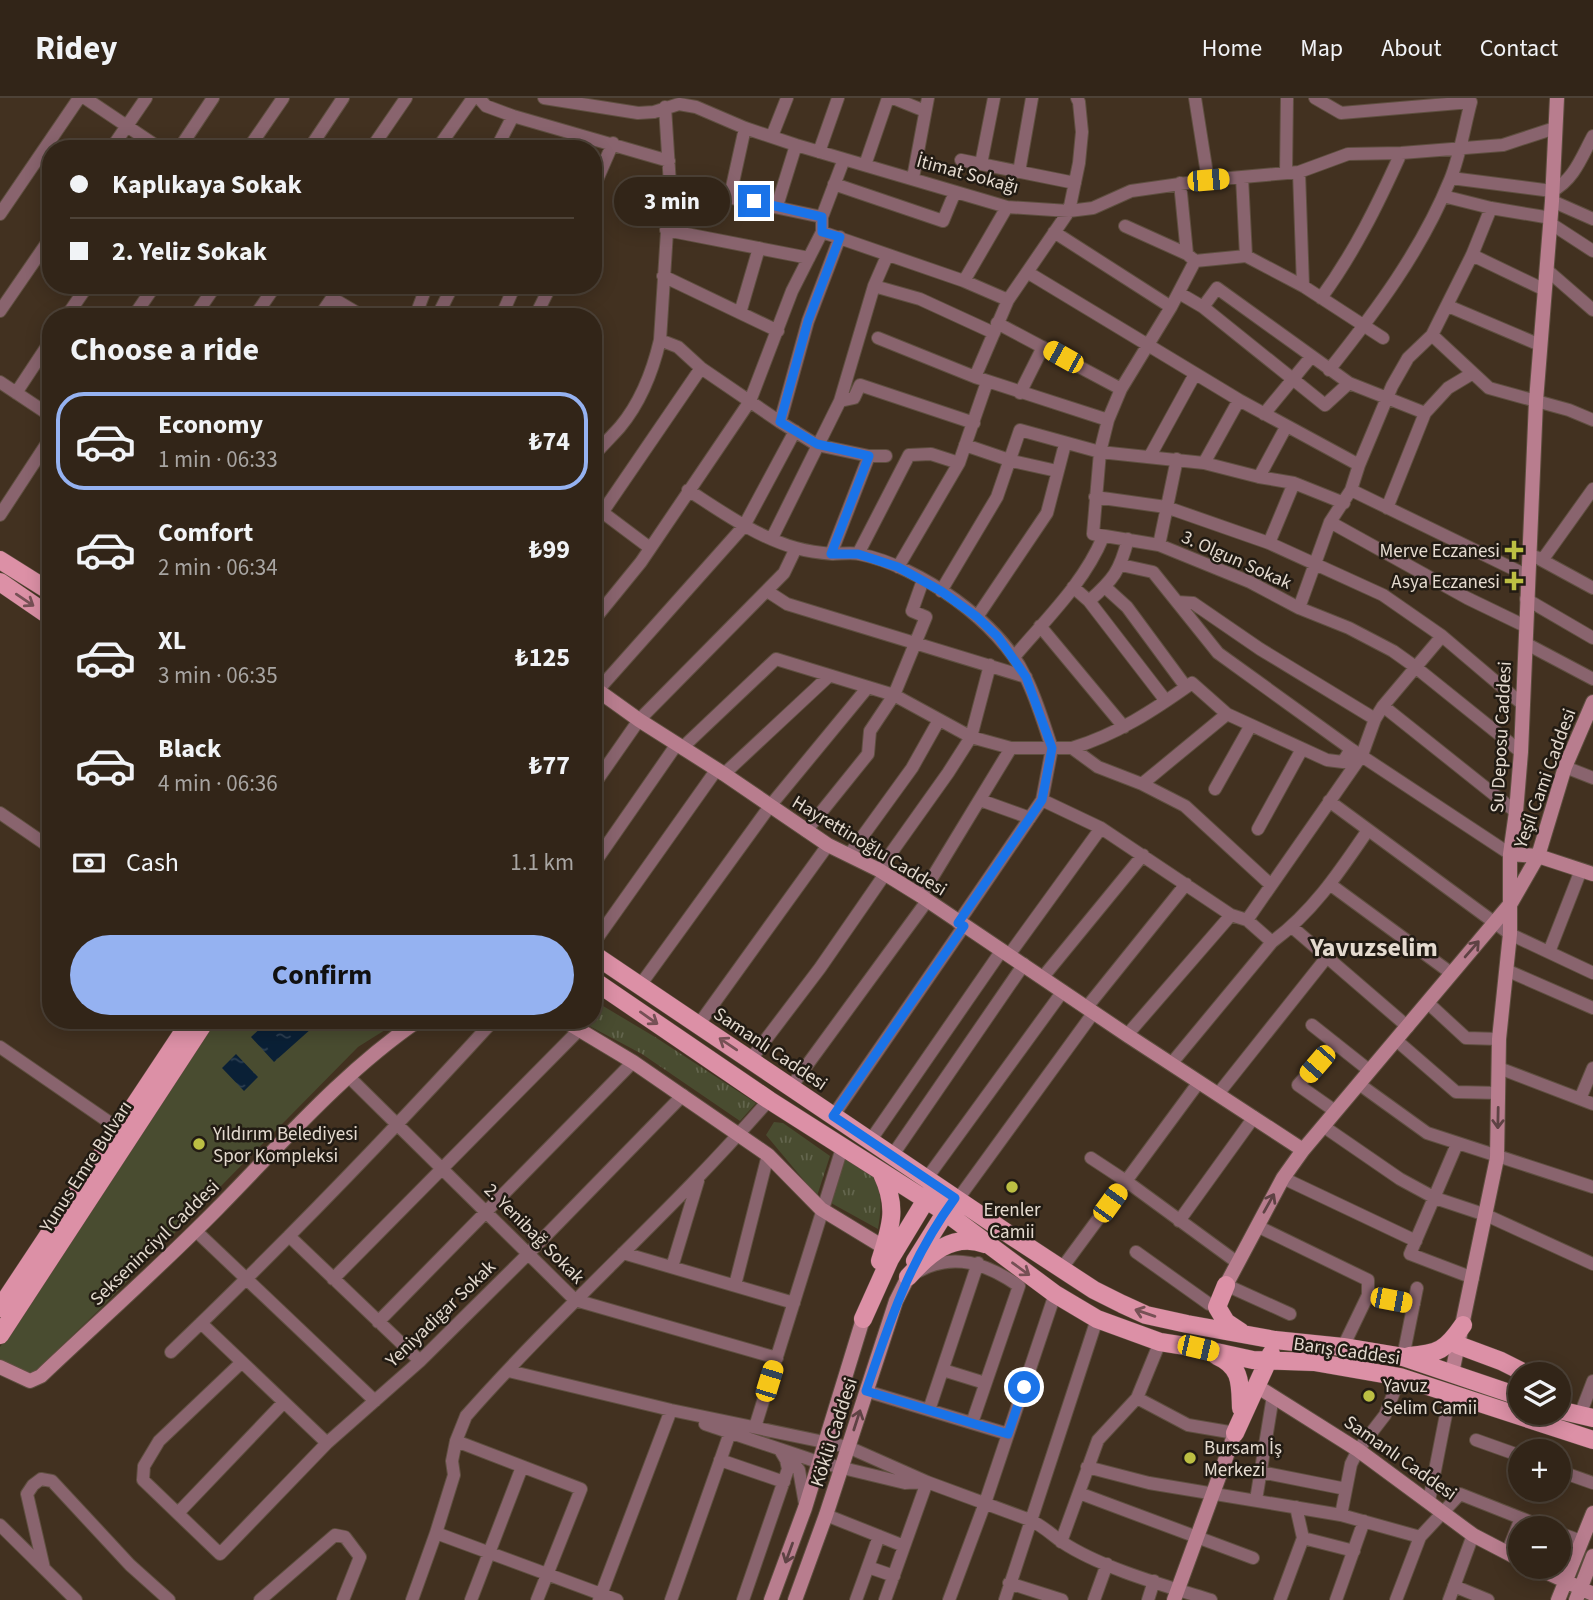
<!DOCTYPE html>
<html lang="en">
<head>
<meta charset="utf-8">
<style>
  :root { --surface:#322518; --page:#3d3125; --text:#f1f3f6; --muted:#a8a5a2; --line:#4d4237; --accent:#95b2f1 }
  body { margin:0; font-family:"Source Sans 3",sans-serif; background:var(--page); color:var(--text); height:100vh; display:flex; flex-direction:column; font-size:26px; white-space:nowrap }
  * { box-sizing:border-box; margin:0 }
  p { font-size:23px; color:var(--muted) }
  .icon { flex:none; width:38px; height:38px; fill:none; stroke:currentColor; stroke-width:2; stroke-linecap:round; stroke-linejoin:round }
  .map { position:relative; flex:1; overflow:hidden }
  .panel { position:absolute; left:42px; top:210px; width:560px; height:721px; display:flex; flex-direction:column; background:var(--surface); border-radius:28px; box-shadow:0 4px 18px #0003,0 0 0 2px var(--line) }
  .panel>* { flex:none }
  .hud { position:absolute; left:42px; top:42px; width:560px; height:154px; border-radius:28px; box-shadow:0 4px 18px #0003,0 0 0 2px var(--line); display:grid; align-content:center; height:154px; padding:0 28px; background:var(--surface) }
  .tools { position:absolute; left:1508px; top:1264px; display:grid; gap:14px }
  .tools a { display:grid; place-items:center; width:63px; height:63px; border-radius:50%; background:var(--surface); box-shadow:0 4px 18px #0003,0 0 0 2px var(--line); font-size:35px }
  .end { position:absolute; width:32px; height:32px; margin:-16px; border:9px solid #1a73e8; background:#fff; box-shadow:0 0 0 4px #fff }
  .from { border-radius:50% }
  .bubble { position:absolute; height:49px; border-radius:24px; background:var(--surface); box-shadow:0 4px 18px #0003,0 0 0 2px var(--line); font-size:23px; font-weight:700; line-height:49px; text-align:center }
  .car { position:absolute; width:21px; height:42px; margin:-21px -10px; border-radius:9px; box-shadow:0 0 5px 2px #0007; background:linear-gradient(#f5c518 24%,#345 0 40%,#f5c518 0 76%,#345 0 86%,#f5c518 0) }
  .hud b { display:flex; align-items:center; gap:24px; height:66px; font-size:26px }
  .hud b+b { border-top:2px solid var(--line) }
  .hud i { width:18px; height:18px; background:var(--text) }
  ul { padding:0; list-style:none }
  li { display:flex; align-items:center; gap:21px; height:98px; margin:0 14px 10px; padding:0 14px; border:4px solid transparent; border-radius:28px }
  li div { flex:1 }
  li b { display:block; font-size:26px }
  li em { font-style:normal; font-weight:700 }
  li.active { border-color:var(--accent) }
  li>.icon { width:63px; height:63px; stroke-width:1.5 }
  h2 { padding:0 28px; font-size:32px; line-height:84px }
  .pay { display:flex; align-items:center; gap:18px; height:77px; padding:0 28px; font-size:26px }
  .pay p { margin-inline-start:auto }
  .primary-button { display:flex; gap:14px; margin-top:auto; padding:14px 28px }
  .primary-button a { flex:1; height:80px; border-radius:42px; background:var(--accent); color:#111; font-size:28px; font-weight:700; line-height:80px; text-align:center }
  header { display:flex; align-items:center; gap:42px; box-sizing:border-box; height:98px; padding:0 35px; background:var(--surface); border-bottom:2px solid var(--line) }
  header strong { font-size:33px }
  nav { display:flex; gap:38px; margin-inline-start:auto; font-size:24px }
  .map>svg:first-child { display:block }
  .grass { fill:url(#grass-tufts) }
  .park { fill:#494c30 }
  .water { fill:url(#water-ripples) }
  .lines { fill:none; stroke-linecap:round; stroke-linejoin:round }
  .minor-casing { stroke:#5f4f40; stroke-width:14 }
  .secondary-casing { stroke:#5f4f40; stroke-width:16 }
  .primary-casing { stroke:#5f4f40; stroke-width:19 }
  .minor { stroke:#89646e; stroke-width:12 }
  .secondary { stroke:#b87d8e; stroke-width:14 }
  .primary { stroke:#dc90a6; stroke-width:18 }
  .oneway { stroke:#765055 }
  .oneway2 { stroke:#5e4244 }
  .route { stroke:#1a73e8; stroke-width:9 }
  .poi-dot { fill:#bcbf43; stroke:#221b13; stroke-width:2.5 }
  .labels { text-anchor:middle; stroke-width:5; stroke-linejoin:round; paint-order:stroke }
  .street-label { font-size:19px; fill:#e4dacf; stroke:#221b13 }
  .poi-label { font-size:19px; fill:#e4dacf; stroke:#221b13; text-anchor:start }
  .district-label { font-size:26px; font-weight:bold; fill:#e4dacf; stroke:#221b13 }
</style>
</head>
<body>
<header>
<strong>Ridey</strong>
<nav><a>Home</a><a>Map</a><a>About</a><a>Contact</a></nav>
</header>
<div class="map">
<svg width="1593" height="1502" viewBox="0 0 1593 1502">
  <defs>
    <pattern id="grass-tufts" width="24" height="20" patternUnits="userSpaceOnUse" patternTransform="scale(1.75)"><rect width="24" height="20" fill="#494c30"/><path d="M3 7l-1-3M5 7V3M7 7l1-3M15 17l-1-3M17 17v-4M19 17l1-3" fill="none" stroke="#63654d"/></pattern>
    <pattern id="water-ripples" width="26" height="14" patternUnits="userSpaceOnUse" patternTransform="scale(1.75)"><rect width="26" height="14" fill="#0a2036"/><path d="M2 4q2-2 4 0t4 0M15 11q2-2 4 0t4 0" fill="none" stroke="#2e4052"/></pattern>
  </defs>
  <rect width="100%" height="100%" fill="#423120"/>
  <path class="grass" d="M593 902 655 939 756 1005 740 1023 642 956 578 922H593Z
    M774 1024 783 1025 830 1058 817 1098 766 1037Z
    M845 1061C853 1065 864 1070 870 1076 884 1091 881 1113 878 1131L831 1105Z"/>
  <path class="park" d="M217 922H401L358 949 99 1212 30 1278 0 1263V1249Z"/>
  <path class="water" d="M269 922H321L274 964 251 939Z
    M236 956 258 979 244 993 222 970Z"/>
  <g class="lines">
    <g class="minor-casing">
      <path id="minor" d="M85 0 161 51
        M479 0 486 8 513 18 669 63
        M544 0 638 15 654 14 679 6 696 9 745 30 796 47 1007 109 1069 113 1093 110 1131 93 1208 82 1299 74 1348 56 1401 55 1503 47 1555 30
        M893 0 925 13
        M1195 0 1208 82
        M1315 0 1341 15 1471 4C1464 30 1460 58 1450 82 1421 153 1376 213 1329 272
        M772 38 787 0
        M111 51 146 0
        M179 51 213 0
        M248 51 283 0
        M309 51 343 0
        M371 51 406 0
        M437 51 473 0
        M496 51 513 18
        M819 54 838 0
        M961 62 1075 85
        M981 66 994 0
        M865 67 888 0
        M1019 74 1032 0
        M1299 74 1303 188
        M1286 75 1287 0
        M1242 79 1246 158
        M913 80 928 0
        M1451 80 1552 93C1574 82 1582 58 1593 38
        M1180 85 1187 156 1195 163 1171 209 1121 291 1108 322 1100 354 1093 436 1159 447 1250 484 1299 510 1349 530 1393 553 1414 568 1521 654
        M834 86 943 123 955 94
        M670 87 822 119
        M593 91 613 45
        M730 98 745 30
        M1443 98 1491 110 1551 120
        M1552 103 1593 121
        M777 108 796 47
        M0 116 79 0
        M1550 125 1593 153
        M1125 128 1187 156
        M666 132 809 160
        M822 134 964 183 1008 202
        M1054 134 1171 209
        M1472 157 1545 192
        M1195 163 1246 158 1303 188 1383 240
        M1547 172 1593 212
        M1027 174 1239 302 1359 367
        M663 178 778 233
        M964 183 1007 109
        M874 188 920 201 994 235
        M1179 195 1203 209 1325 307 1349 285 1425 315
        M332 200 364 219
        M1321 200C1354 155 1378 106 1401 55
        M1448 208 1540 247
        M1203 209 1217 190 1349 285
        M0 213 51 139
        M740 215 759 150
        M66 219 88 187
        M133 219 155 187
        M194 219 216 187
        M254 219 276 187
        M319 219 341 187
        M415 219 427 187
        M437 219 453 187
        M501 219 515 187
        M535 219 551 187
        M997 225 1121 291
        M1432 237 1489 290 1569 312 1593 322
        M878 240 975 279 1108 322
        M660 242 678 249 701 270 780 324 817 347 869 358H886
        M975 279 1008 202 1069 113 1079 65 1082 34 1079 4 1077 0
        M0 284 51 318
        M16 295 51 242
        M1020 295 1043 249
        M840 303 854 300 860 287 974 325
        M1264 316 1311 259
        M780 324 808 223 840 139
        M965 347 1012 363 1057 373
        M593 358C602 348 611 339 620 329 640 305 653 272 660 242L670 87 665 9
        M1150 358 1195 276
        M1204 365 1239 302
        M1259 379 1286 329
        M688 392C722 414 757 439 796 450 807 453 821 455 833 456 841 456 851 454 859 456 919 468 1000 524 1026 580 1037 602 1044 627 1052 650H1072L1098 669 1142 686 1185 708 1271 787
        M1351 392 1528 478
        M1095 399 1166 409 1269 445 1383 497 1442 538 1521 605
        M1387 410 1425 315 1448 290 1473 275
        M602 414 650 450
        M0 417 51 339
        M1330 424 1467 500 1525 528
        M593 428 701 270
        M772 440 840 303 874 188 887 158
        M1269 445 1294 385
        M1159 447 1177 361
        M831 456 869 358
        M858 456 909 357 931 356 959 365
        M1536 459 1593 490
        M1543 461 1593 391
        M1121 467 1153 474 1218 555 1351 651 1510 756
        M898 469 959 365 987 284
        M1073 489 1089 503 1166 603
        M1105 489 1127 509 1186 589
        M767 493 787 506 1026 579
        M941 493 997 399 1020 332 1100 354 1204 365 1259 379 1294 385 1344 405
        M1526 501 1593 540
        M1089 503C1113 482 1120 473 1128 441
        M1177 504 1193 505 1260 551 1375 621
        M1299 510 1330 424 1351 392 1359 367 1392 288 1408 260 1432 237 1472 157 1491 110
        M977 519 1047 415 1065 346
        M593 523 641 464 750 303 792 193 822 134V119L844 61
        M1040 528 1124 629
        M1525 545 1593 581
        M1014 559C1046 521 1084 485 1103 439
        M598 592 744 428 795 333
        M1383 608 1516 714
        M682 650 776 561 894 597 971 639 1011 650H1052L1042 702 958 825
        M1072 650C1116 637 1154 612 1192 585L1227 616 1327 662 1343 664 1351 651
        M1565 669 1593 680
        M724 676 829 578
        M1142 686 1227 616
        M593 688 639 622 784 475 796 450
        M1215 691 1251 627
        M980 702 1030 720
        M1042 702 1101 730 1231 817 1247 822 1272 844
        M1329 703 1510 836 1593 875
        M0 715 51 750
        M1258 731 1302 651
        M806 733 868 656 870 633 894 597 926 519 912 513 923 482
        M849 757 912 670 939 622
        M593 767 677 646
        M879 772 948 675 971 639 990 567
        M1331 787 1451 875
        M921 798 1011 650
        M1247 822 1362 657 1375 621 1383 608 1442 538
        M1292 829 1408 929
        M593 846 717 671
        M1549 854 1581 772
        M1009 857 1101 730
        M1506 872 1593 910
        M1043 879 1143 757
        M641 886 770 708 868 589
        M1428 905 1466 940 1499 941
        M1087 909 1186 786
        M699 926 828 747
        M1312 927 1370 973
        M1127 937 1231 817
        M1396 942 1456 994 1499 995
        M1335 945 1298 987 1335 1013
        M0 949 119 1031
        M751 961 820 870 885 776
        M1171 966 1272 844C1313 814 1340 773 1368 732
        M1499 970 1593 1006
        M348 978 575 1202 777 1260
        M1359 986 1427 1035 1593 1089
        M791 989 927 803
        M1218 996 1327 859
        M1580 1001 1593 970
        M833 1018 964 828
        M1323 1028 1400 1081 1435 1100 1486 1117 1593 1166
        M870 1043 1002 852
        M1457 1046 1410 1156 1473 1180
        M892 1058 1024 866
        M1091 1060 1126 1083 1238 1165
        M927 1080 1063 893
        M1283 1080 1416 1143
        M958 1101 1094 914
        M1179 1123 1254 1019
        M1257 1128 1368 1182V1197L1343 1249
        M196 1133 375 1303
        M289 1138 420 1263
        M1136 1154 1209 1206 1217 1209
        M623 1155 794 1205
        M672 1169 698 1083
        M1062 1170 1199 984
        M917 1174C954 1153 987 1166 1019 1188L972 1325
        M333 1181 579 932
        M735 1187 768 1057
        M1226 1187 1290 1216
        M1368 1197 1414 1206
        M378 1224 633 964
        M201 1225 327 1345
        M171 1254C283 1147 390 1036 494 922
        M1403 1259 1417 1190
        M242 1264 159 1343 144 1368 143 1382 220 1456 327 1345 420 1263 528 1156 683 997
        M943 1272 985 1285
        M509 1273 671 1312 848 1349 927 1384 1030 1422C1043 1428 1051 1436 1062 1444 1101 1470 1166 1488 1211 1502
        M866 1293 1008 1336
        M1137 1300 1188 1327 1235 1335
        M929 1312 978 1165
        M1580 1317 1593 1283
        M705 1326 818 1364 905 1385 923 1384
        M755 1329 842 1050
        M1476 1342 1521 1358
        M456 1343 581 1391 537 1502
        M786 1356 799 1372 805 1406
        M720 1362 784 1384
        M1087 1369 1149 1385 1341 1417 1420 1439
        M1559 1373 1593 1385
        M1261 1374 1346 1391
        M1079 1395 1253 1460
        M1256 1402 1273 1298
        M1429 1403 1450 1296
        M178 1415 284 1304
        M826 1417 904 1448
        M1341 1417 1351 1366 1358 1352 1385 1317 1400 1279
        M0 1427 76 1502
        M436 1435 617 1502
        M1559 1435 1581 1443
        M1303 1440 1354 1453
        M1061 1444 1098 1342 1137 1300 1160 1244
        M1507 1455 1521 1420
        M868 1469 894 1478
        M44 1470 27 1396 33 1387 41 1381 52 1383 130 1467 169 1502
        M1009 1485 1062 1502
        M1454 1488 1488 1502
        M260 1502 335 1437 345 1439 360 1459 343 1502
        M412 1502 436 1435 454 1377 452 1363 456 1343 466 1318C562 1209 673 1113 769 1002
        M471 1502 522 1369
        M599 1502 671 1312
        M671 1502 732 1329
        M743 1502 788 1371 786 1362 780 1352
        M856 1502 879 1438
        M885 1502 927 1384
        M949 1502 985 1405 1055 1196
        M1005 1502 1097 1221
        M1094 1502 1107 1466
        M1148 1502 1154 1483
        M1280 1502 1303 1440 1296 1409
        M1336 1502 1364 1423
        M1396 1502 1420 1439 1460 1396 1546 1430
        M1449 1502 1473 1437"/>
    </g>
    <g class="secondary-casing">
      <path id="secondary" d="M593 589 639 622 724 676 828 747 879 772 921 798 1127 937 1303 1052
        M1510 756 1538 758 1593 776
        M563 922 633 964 768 1057 821 1111 885 1150
        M1226 1187 1283 1080 1303 1052 1511 805 1538 758 1565 669 1593 604
        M0 1269 30 1283 41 1278C100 1222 161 1168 218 1110 282 1045 343 974 419 922
        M1452 1275 1497 1060 1499 941 1510 836V756L1516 714 1521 654 1536 303 1552 103 1557 0
        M1258 1289 1358 1352 1473 1437 1521 1462
        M1533 1468 1593 1496
        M771 1502 805 1410 863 1221
        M795 1502 826 1417 896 1203 908 1179
        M1174 1502 1235 1335
        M1558 1502 1593 1415
        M1576 1502 1593 1458"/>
    </g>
    <g class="primary-casing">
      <path id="primary" d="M0 462 51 494
        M0 484 51 519
        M593 856 1013 1139 1094 1192 1122 1206 1146 1217 1187 1226 1275 1242 1343 1249 1403 1259 1521 1299
        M593 882 769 1002 945 1114 1055 1196 1097 1221 1160 1244 1198 1250 1253 1262 1314 1264 1400 1279 1593 1342
        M880 1163C891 1128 898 1110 882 1076
        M915 1163 950 1107
        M908 1179C928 1157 952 1134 985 1146
        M1226 1187 1217 1209 1226 1224 1241 1234
        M0 1210 191 922
        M863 1221 890 1161 930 1095
        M0 1237 206 922
        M1458 1247 1501 1263 1527 1276
        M1217 1258C1242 1269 1240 1286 1241 1310
        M1409 1258C1438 1256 1446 1252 1463 1227
        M1559 1312 1593 1320
        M1235 1335 1271 1256"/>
    </g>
    <use href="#minor" class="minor"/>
    <use href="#secondary" class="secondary"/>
    <use href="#primary" class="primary"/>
  </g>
  <defs><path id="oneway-shaft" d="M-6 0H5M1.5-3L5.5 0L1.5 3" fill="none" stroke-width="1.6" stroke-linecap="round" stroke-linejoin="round" transform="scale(1.75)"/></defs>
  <g class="oneway">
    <use href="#oneway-shaft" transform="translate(25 502) rotate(34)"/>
    <use href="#oneway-shaft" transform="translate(649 920) rotate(35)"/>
    <use href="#oneway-shaft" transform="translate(728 946) rotate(-146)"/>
    <use href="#oneway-shaft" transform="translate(1021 1171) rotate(36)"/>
    <use href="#oneway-shaft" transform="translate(1145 1215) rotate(-161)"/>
  </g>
  <g class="oneway2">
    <use href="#oneway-shaft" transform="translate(1472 851) rotate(-49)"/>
    <use href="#oneway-shaft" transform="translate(1498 1020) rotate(91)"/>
    <use href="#oneway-shaft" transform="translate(1269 1105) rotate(-61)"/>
    <use href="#oneway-shaft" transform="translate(857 1322) rotate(-72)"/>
    <use href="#oneway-shaft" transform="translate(789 1455) rotate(110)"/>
  </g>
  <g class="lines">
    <path class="route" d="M754 103 822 119V134L840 139 808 223 780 324 817 346 869 358 831 456H858L898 469 941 493 977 519 998 539 1026 579 1052 650 1042 702 958 825 964 828 833 1018 955 1100C909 1163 891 1220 866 1293L1008 1336 1024 1289"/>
  </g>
  <g class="poi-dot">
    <path d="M1510.5 441.5h7v7h7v7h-7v7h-7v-7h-7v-7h7z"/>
    <path d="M1510.5 472.5h7v7h7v7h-7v7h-7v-7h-7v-7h7z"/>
    <circle cx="199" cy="1046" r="7"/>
    <circle cx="1012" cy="1089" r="7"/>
    <circle cx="1369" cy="1298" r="7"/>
    <circle cx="1190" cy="1360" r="7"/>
  </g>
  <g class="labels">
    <g class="street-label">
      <text transform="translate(968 75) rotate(15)" y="7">İtimat Sokağı</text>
      <text transform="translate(1237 461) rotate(24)" y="7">3. Olgun Sokak</text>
      <text transform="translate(1500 639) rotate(-87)" y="7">Su Deposu Caddesi</text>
      <text transform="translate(1544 680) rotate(-70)" y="7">Yeşil Cami Caddesi</text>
      <text transform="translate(870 747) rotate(31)" y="7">Hayrettinoğlu Caddesi</text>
      <text transform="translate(771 950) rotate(34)" y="7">Samanlı Caddesi</text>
      <text transform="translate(85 1068) rotate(-57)" y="7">Yunus Emre Bulvarı</text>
      <text transform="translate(535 1135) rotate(45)" y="7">2. Yenibağ Sokak</text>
      <text transform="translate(154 1144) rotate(-44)" y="7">Sekseninciyıl Caddesi</text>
      <text transform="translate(440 1215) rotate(-44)" y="7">Yeniyadigar Sokak</text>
      <text transform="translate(1347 1252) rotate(8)" y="7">Barış Caddesi</text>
      <text transform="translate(833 1334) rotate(-72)" y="7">Köklü Caddesi</text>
      <text transform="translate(1401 1359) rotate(35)" y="7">Samanlı Caddesi</text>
    </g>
    <g class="poi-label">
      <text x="1500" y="459" text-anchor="end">Merve Eczanesi</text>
      <text x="1500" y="490" text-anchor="end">Asya Eczanesi</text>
      <text x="213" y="1042">Yıldırım Belediyesi<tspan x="213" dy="22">Spor Kompleksi</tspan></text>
      <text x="1012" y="1118" text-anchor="middle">Erenler<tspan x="1012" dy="22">Camii</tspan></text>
      <text x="1383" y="1294">Yavuz<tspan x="1383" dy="22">Selim Camii</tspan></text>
      <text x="1204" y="1356">Bursam İş<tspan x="1204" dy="22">Merkezi</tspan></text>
    </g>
    <g class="district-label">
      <text x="1374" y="858">Yavuzselim</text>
    </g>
  </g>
</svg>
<div class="tools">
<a><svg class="icon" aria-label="layers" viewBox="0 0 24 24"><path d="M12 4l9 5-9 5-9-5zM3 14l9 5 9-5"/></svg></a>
<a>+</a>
<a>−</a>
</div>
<i class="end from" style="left:1024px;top:1289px"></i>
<i class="end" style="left:754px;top:103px"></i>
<div class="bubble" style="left:614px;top:79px;width:116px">3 min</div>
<i class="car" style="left:1208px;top:82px;rotate:85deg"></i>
<i class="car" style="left:1063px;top:259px;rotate:299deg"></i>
<i class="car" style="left:1317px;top:966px;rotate:221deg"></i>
<i class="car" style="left:1110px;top:1105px;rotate:36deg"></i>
<i class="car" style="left:1391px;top:1202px;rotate:101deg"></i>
<i class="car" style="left:1198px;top:1250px;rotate:103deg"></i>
<i class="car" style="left:769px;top:1283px;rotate:17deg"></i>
<div class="hud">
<b><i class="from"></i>Kaplıkaya Sokak</b>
<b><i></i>2. Yeliz Sokak</b>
</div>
<section class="panel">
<h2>Choose a ride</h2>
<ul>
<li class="active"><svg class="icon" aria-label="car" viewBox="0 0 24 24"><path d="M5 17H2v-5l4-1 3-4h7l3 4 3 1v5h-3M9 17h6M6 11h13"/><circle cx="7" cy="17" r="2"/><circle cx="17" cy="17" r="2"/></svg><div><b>Economy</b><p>1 min · 06:33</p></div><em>₺74</em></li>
<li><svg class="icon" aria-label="car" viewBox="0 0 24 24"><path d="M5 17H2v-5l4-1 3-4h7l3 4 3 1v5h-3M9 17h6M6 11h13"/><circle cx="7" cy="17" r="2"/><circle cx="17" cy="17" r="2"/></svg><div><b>Comfort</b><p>2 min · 06:34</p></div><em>₺99</em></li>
<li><svg class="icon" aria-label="car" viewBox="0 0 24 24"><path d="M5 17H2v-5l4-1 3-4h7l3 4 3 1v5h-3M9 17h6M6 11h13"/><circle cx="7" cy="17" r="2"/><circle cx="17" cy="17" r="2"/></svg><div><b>XL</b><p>3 min · 06:35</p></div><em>₺125</em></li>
<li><svg class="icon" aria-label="car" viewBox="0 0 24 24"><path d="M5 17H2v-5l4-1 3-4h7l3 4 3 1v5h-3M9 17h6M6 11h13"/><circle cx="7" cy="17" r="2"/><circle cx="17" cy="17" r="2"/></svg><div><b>Black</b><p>4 min · 06:36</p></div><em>₺77</em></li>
</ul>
<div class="pay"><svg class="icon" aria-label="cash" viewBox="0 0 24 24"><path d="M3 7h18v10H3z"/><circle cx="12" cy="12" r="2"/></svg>Cash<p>1.1 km</p></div>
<div class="primary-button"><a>Confirm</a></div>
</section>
</div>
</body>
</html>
